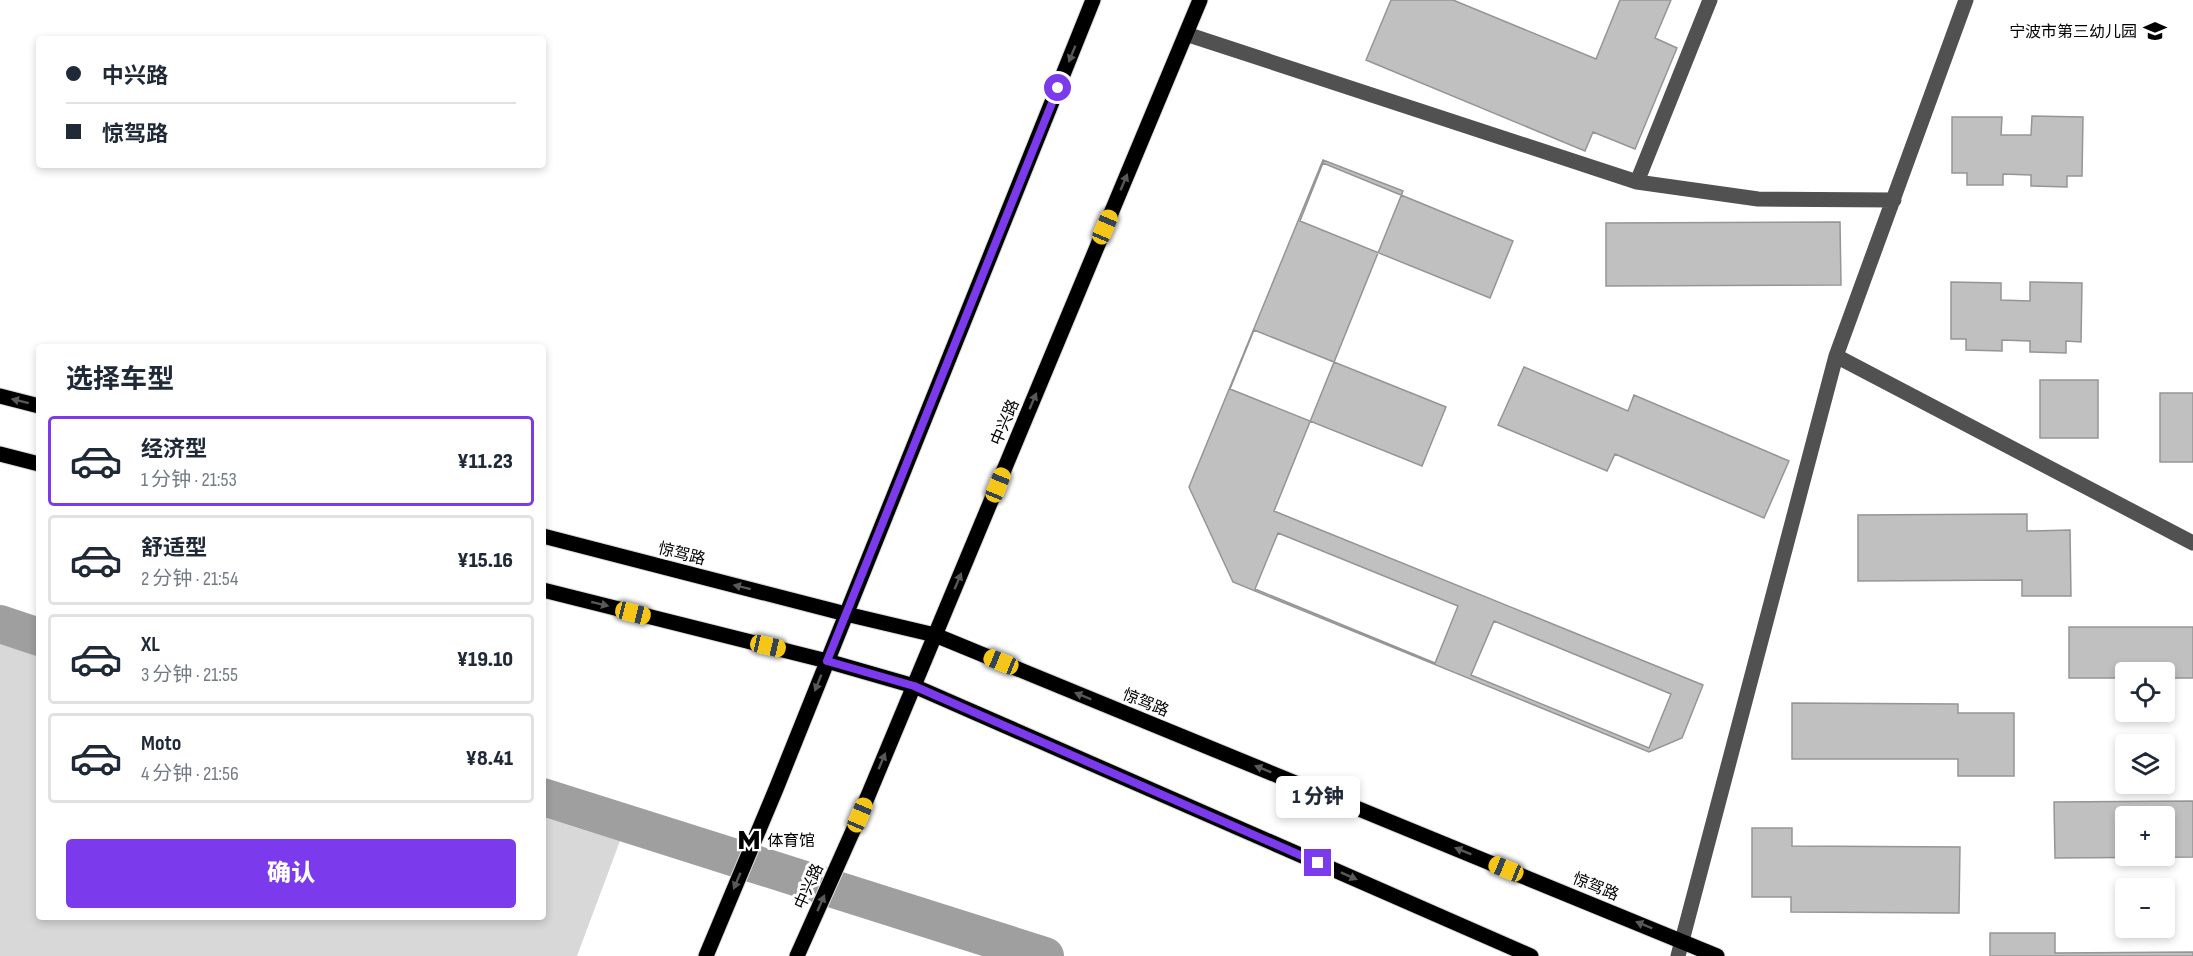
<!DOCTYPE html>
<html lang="zh">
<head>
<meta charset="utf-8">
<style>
  :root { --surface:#fff; --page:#f2f2f3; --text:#1f2937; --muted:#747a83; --line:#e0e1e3; --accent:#7c3aed }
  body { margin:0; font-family:"Sofia Sans Condensed","Noto Sans SC",sans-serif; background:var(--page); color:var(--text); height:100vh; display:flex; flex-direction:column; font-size:22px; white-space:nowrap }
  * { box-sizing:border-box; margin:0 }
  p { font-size:20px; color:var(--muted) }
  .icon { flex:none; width:33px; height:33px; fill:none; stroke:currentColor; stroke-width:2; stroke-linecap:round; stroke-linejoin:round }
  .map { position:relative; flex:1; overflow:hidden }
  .details { position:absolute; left:36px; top:344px; width:510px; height:576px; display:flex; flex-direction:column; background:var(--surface); border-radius:6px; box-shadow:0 3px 9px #0003 }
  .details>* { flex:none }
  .guide { position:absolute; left:36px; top:36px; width:510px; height:132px; border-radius:6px; box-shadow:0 3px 9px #0003; display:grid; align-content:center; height:132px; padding:0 30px; background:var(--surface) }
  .controls { position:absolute; left:2115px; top:662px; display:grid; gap:12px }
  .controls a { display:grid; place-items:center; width:60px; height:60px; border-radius:6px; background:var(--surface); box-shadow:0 3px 9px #0003; font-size:30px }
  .end { position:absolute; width:27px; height:27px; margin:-14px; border:8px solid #7c3aed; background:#fff; box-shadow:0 0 0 3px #fff }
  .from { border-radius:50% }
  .bubble { position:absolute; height:42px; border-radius:6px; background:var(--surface); box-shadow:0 3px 9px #0003; font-size:20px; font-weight:800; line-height:42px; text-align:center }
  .car { position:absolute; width:18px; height:36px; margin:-18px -9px; border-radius:8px; box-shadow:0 0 4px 2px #0007; background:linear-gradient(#f5c518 24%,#345 0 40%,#f5c518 0 76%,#345 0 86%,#f5c518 0) }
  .guide b { display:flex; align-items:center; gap:21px; height:57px; font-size:22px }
  .guide b+b { border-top:2px solid var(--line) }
  .guide i { width:15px; height:15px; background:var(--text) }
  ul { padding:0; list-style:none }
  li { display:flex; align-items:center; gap:18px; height:90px; margin:0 12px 9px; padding:0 18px; border:3px solid var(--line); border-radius:6px }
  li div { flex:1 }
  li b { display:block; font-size:22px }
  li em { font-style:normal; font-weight:800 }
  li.selected { border-color:var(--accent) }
  li>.icon { width:54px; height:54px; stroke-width:1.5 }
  h2 { padding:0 30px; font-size:27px; line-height:72px }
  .action { display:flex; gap:12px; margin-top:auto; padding:12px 30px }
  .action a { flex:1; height:69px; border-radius:6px; background:var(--accent); color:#fff; font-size:24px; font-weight:800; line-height:69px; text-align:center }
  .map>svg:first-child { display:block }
  .green { fill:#d8d8d8 }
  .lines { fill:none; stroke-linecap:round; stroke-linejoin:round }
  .canal { stroke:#9f9f9f; stroke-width:38 }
  .building { fill:#c0c0c0; stroke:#959595; stroke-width:1.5; fill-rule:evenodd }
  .major-casing { stroke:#dbdbdb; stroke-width:17 }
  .minor { stroke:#515151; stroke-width:15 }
  .major { stroke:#000; stroke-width:15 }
  .oneway { fill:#595959 }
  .route { stroke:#7c3aed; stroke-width:8 }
  .labels { text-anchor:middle; stroke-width:6; stroke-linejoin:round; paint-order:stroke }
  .poi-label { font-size:16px; fill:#000; stroke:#fff; text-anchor:end }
  .street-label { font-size:16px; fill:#000; stroke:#fff }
</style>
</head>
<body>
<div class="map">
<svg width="2193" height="956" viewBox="0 0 2193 956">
  <rect width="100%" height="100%" fill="#fff"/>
  <path class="green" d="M0 641 39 654V916H543V817L620 841 577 956H0Z"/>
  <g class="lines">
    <path class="canal" d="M0 624 39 637
      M543 797 1045 956"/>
  </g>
  <path class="building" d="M1391 0H1453L1596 59 1620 0H1671L1655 38 1677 48 1635 149 1593 132 1585 151 1366 60Z
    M2032 116 2083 117 2082 176H2067V187L2031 186V175L2003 174V185H1967V173H1952V117H2002L2001 135H2031Z
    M1323 160 1403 191 1274 511 1703 685 1682 738 1649 752 1233 582 1189 487Z
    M1323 163 1513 241 1490 298 1300 221Z
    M1840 222 1841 285 1606 286V223Z
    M1951 282 2001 283V300L2030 301V282L2082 283 2081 342 2066 341V353L2030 352V341L2002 340V351L1966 350V339H1951Z
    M1254 330 1446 407 1422 466 1230 389Z
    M1524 367 1628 411 1634 395 1789 461 1764 518 1615 454 1607 471 1498 425Z
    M2040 380H2098V438H2040Z
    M2160 393H2193V462H2160Z
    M2027 514V531L2070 530 2071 596H2022V580L1858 581V515Z
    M1278 533 1458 606 1435 663 1255 589Z
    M1494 621 1671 694 1649 748 1471 675Z
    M2069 627H2193V678H2164V672H2126V678H2069Z
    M1792 703 1958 704V713H2014V776H1958V759H1792Z
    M2193 801V857L2055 858 2054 802ZM2126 816H2164V855H2126Z
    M1752 828H1792V846L1960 847 1959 913 1791 912V897H1752Z
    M1990 933H2055V953L2193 952V956H1990Z"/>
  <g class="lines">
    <g class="major-casing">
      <path id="major" d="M0 396 39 406
        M0 454 39 464
        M543 536 846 614 935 635 1717 956
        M543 590 827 661 914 686 1531 956
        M706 956 776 789 1093 0
        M797 956 860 815 1200 0"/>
    </g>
    <path class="minor" d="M1966 0 1836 356 2193 543
      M1186 34 1637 182 1710 0
      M1637 182 1758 199 1894 200
      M1678 956 1836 356"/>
    <use href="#major" class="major"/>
  </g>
  <defs><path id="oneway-solid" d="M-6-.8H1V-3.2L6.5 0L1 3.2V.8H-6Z" transform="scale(1.5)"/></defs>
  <g class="oneway">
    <use href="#oneway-solid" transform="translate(1072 54) rotate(112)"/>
    <use href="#oneway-solid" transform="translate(1124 182) rotate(-67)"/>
    <use href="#oneway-solid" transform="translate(20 401) rotate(-166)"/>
    <use href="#oneway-solid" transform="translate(1033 401) rotate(-67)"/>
    <use href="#oneway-solid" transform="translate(958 581) rotate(-67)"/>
    <use href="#oneway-solid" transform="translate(742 587) rotate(-166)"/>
    <use href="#oneway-solid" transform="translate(600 604) rotate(14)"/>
    <use href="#oneway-solid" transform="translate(818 683) rotate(112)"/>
    <use href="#oneway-solid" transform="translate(1083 696) rotate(-158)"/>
    <use href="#oneway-solid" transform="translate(882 761) rotate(-67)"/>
    <use href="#oneway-solid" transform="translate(1263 769) rotate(-158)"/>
    <use href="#oneway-solid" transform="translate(1463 851) rotate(-158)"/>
    <use href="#oneway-solid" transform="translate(1349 876) rotate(24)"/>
    <use href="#oneway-solid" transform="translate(737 881) rotate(113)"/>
    <use href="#oneway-solid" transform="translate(821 903) rotate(-66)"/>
    <use href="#oneway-solid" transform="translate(1644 925) rotate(-158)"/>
  </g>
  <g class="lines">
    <path class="route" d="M1058 88 827 661 914 686 1318 863"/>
  </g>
  <defs>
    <g id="school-bare" transform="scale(1.8)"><path d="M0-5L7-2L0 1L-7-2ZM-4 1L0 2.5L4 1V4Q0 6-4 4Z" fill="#000" stroke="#fff" stroke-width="2.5" paint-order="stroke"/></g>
    <g id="metro-bare" transform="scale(1.8)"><path d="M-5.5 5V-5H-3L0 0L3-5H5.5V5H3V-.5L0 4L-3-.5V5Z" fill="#000" stroke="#fff" stroke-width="2.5" paint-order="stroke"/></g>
  </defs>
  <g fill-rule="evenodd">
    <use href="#school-bare" x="2155" y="31"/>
    <use href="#metro-bare" x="749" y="840"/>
  </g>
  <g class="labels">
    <g class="poi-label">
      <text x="2137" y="37">宁波市第三幼儿园</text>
      <text x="767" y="846" text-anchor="start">体育馆</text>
    </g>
    <g class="street-label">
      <text transform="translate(1004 422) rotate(-67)" y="6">中兴路</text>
      <text transform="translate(682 553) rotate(14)" y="6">惊驾路</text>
      <text transform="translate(1146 702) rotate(22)" y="6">惊驾路</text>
      <text transform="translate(808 886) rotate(-66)" y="6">中兴路</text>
      <text transform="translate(1596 886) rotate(22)" y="6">惊驾路</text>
    </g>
  </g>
</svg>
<div class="controls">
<a><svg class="icon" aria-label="locate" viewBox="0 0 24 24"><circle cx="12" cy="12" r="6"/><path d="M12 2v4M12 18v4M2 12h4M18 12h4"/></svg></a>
<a><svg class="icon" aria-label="layers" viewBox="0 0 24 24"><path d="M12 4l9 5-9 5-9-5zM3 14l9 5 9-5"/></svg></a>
<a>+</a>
<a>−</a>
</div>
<i class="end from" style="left:1058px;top:88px"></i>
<i class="end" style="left:1318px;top:863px"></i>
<div class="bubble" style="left:1276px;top:776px;width:84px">1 分钟</div>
<i class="car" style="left:1105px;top:227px;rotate:23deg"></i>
<i class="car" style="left:998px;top:485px;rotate:22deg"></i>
<i class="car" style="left:633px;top:613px;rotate:104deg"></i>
<i class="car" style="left:768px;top:646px;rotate:103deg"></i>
<i class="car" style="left:1001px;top:662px;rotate:292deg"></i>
<i class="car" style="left:860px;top:815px;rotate:23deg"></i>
<i class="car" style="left:1506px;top:869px;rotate:292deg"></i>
<div class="guide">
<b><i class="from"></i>中兴路</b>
<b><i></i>惊驾路</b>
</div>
<section class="details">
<h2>选择车型</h2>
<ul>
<li class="selected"><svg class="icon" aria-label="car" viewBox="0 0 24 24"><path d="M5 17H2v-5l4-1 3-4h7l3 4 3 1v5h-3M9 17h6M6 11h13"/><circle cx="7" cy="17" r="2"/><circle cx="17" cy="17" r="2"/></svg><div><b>经济型</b><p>1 分钟 · 21:53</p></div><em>¥11.23</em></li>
<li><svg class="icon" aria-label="car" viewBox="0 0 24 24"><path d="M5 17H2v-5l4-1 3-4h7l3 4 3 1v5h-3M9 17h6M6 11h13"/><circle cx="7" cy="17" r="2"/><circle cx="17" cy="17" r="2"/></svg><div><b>舒适型</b><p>2 分钟 · 21:54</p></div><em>¥15.16</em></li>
<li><svg class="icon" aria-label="car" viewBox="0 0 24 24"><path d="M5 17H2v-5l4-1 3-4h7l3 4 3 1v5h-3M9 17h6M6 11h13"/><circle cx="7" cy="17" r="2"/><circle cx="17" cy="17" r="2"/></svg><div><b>XL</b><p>3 分钟 · 21:55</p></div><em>¥19.10</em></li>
<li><svg class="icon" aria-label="car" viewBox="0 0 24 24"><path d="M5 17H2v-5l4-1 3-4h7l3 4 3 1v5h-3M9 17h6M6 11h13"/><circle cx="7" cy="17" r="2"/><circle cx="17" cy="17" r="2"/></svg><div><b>Moto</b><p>4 分钟 · 21:56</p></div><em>¥8.41</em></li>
</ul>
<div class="action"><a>确认</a></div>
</section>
</div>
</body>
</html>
